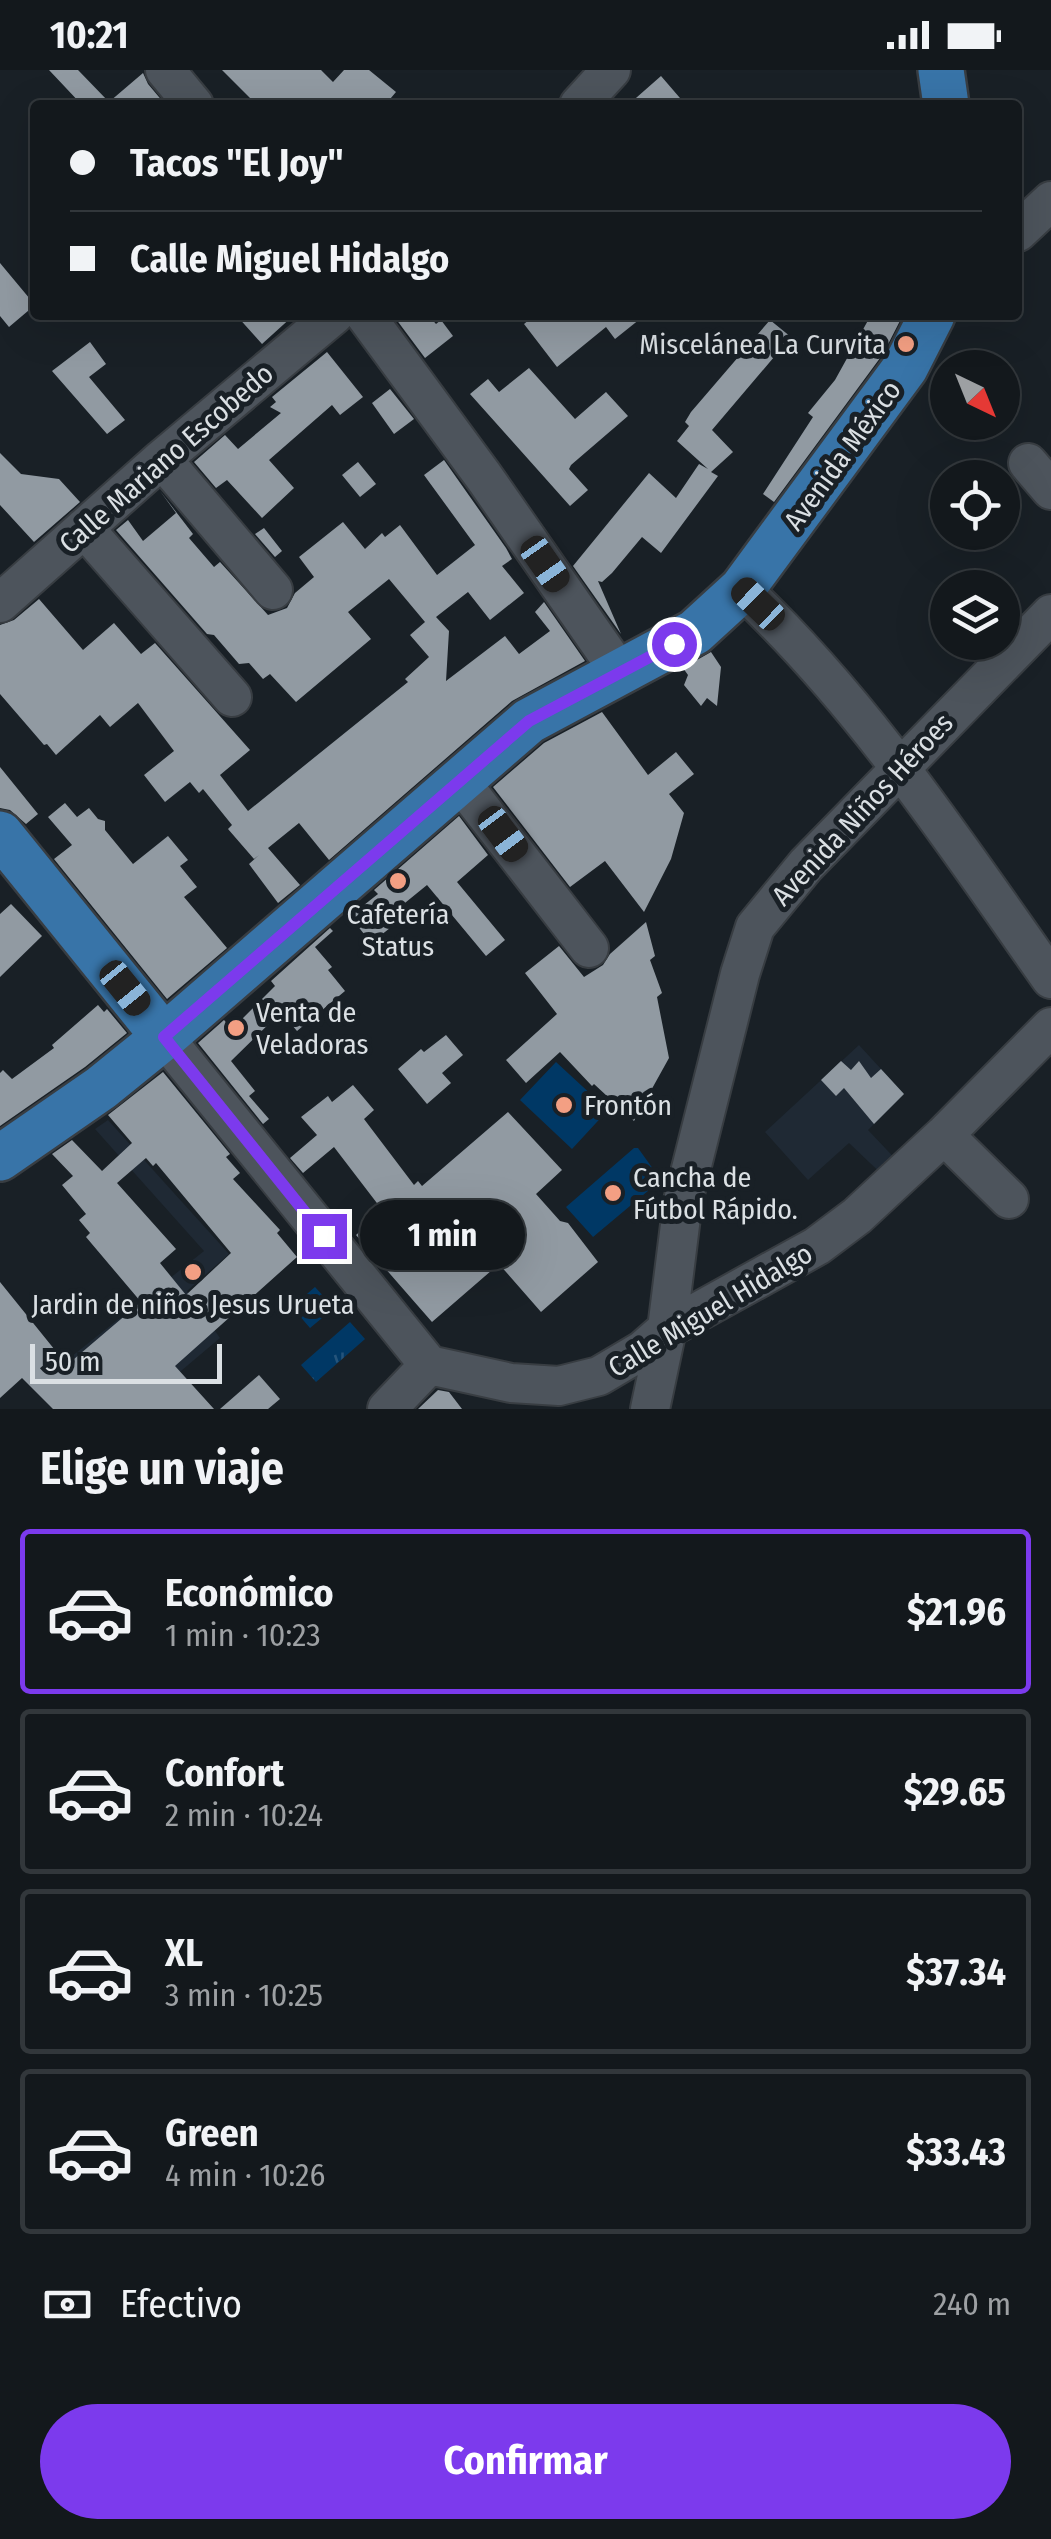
<!DOCTYPE html>
<html lang="es">
<head>
<meta charset="utf-8">
<style>
  :root { --surface:#13181c; --page:#1c2125; --text:#f1f3f6; --muted:#9da0a3; --line:#32373b; --accent:#7c3aed }
  body { margin:0; font-family:"Fira Sans Condensed",sans-serif; background:var(--page); color:var(--text); height:100vh; display:flex; flex-direction:column; font-size:38px; white-space:nowrap }
  * { box-sizing:border-box; margin:0 }
  p { font-size:32px; color:var(--muted) }
  .icon { flex:none; width:55px; height:55px; fill:none; stroke:currentColor; stroke-width:2; stroke-linecap:round; stroke-linejoin:round }
  .map { position:relative; height:1339px; overflow:hidden }
  .details { display:flex; flex-direction:column; background:var(--surface); flex:1 }
  .details>* { flex:none }
  .guide { position:absolute; left:30px; top:30px; width:992px; height:220px; border-radius:10px; box-shadow:0 10px 40px #0002,0 0 0 2px var(--line); display:grid; align-content:center; height:220px; padding:0 40px; background:var(--surface) }
  .needle { width:65px; rotate:137deg }
  .controls { position:absolute; left:930px; top:280px; display:grid; gap:20px }
  .controls a { display:grid; place-items:center; width:90px; height:90px; border-radius:50%; background:var(--surface); box-shadow:0 10px 40px #0002,0 0 0 2px var(--line); font-size:50px }
  .scale { position:absolute; left:30px; bottom:25px; width:192px; box-sizing:border-box; padding-left:10px; border:5px solid #dbe0e4; border-top:0; font-size:28px; line-height:35px; white-space:nowrap; color:#dbe0e4; -webkit-text-stroke:8px #192026; paint-order:stroke }
  .end { position:absolute; width:45px; height:45px; margin:-22px; border:12px solid #7c3aed; background:#fff; box-shadow:0 0 0 5px #fff }
  .from { border-radius:50% }
  .bubble { position:absolute; height:70px; border-radius:35px; background:var(--surface); box-shadow:0 10px 40px #0002,0 0 0 2px var(--line); font-size:32px; font-weight:700; line-height:70px; text-align:center }
  .car { position:absolute; width:30px; height:60px; margin:-30px -15px; border-radius:12px; box-shadow:0 0 8px 2px #0007; background:linear-gradient(#222 24%,#8ab4d8 0 40%,#222 0 76%,#8ab4d8 0 86%,#222 0) }
  .guide b { display:flex; align-items:center; gap:35px; height:95px; font-size:38px }
  .guide b+b { border-top:2px solid var(--line) }
  .guide i { width:25px; height:25px; background:var(--text) }
  ul { padding:0; list-style:none }
  li { display:flex; align-items:center; gap:30px; height:165px; margin:0 20px 15px; padding:0 20px; border:5px solid var(--line); border-radius:10px }
  li div { flex:1 }
  li b { display:block; font-size:38px }
  li em { font-style:normal; font-weight:700 }
  li.on { border-color:var(--accent) }
  li>.icon { width:90px; height:90px; stroke-width:1.5 }
  h2 { padding:0 40px; font-size:45px; line-height:120px }
  .pay { display:flex; align-items:center; gap:25px; height:110px; padding:0 40px; font-size:38px }
  .pay p { margin-inline-start:auto }
  .button { display:flex; gap:20px; margin-top:auto; padding:20px 40px }
  .button a { flex:1; height:115px; border-radius:60px; background:var(--accent); color:#fff; font-size:40px; font-weight:700; line-height:115px; text-align:center }
  .status { display:flex; justify-content:space-between; align-items:center; height:70px; padding:0 50px; background:var(--surface); direction:ltr }
  .status svg { height:28px; fill:currentColor }
  .map>svg:first-child { display:block }
  .built { fill:#1f2934 }
  .grass { fill:url(#grass-tufts) }
  .pitch { fill:#003865 }
  .building { fill:#919aa2; fill-rule:evenodd }
  .lines { fill:none; stroke-linecap:round; stroke-linejoin:round }
  .minor-casing { stroke:#383d42; stroke-width:42 }
  .major-casing { stroke:#383d42; stroke-width:50 }
  .minor { stroke:#4d545c; stroke-width:38 }
  .major { stroke:#3874a8; stroke-width:45 }
  .route { stroke:#7c3aed; stroke-width:12 }
  .poi-dot { fill:#f39f83; stroke:#192026; stroke-width:4 }
  .labels { text-anchor:middle; stroke-width:10; stroke-linejoin:round; paint-order:stroke }
  .poi-label { font-size:28px; fill:#dbe0e4; stroke:#192026; text-anchor:start }
  .street-label { font-size:28px; fill:#dbe0e4; stroke:#192026 }
</style>
</head>
<body>
<div class="status"><b>10:21</b><svg viewBox="0 0 49 12"><path d="M0 12V9h3v3zM5 12V6h3v6zM10 12V3h3v9zM15 12V0h3v12zM26 1h20v11H26zM47 4h2v5h-2z"/></svg></div>
<div class="map">
<svg width="1051" height="1339" viewBox="0 0 1051 1339">
  <defs>
    <pattern id="grass-tufts" width="24" height="20" patternUnits="userSpaceOnUse" patternTransform="scale(2.5)"><rect width="24" height="20" fill="#003865"/><path d="M3 7l-1-3M5 7V3M7 7l1-3M15 17l-1-3M17 17v-4M19 17l1-3" fill="none" stroke="#25547b"/></pattern>
  </defs>
  <rect width="100%" height="100%" fill="#192026"/>
  <path class="built" d="M859 975 904 1024 868 1060 904 1098 890 1112 849 1073 808 1110 765 1062Z
    M108 1050 229 1184 187 1221 220 1268 136 1339 32 1318 204 1181 95 1059Z"/>
  <path class="grass" d="M315 1217 334 1238 310 1258 292 1237Z
    M350 1252 365 1269 316 1312 301 1295Z"/>
  <path class="pitch" d="M556 992 608 1040 572 1079 520 1030Z
    M634 1078H638L661 1110 593 1167 566 1137Z"/>
  <path class="building" d="M49 0H78L109 32 143 3 148 14 164 33 82 35Z
    M222 0H321L333 12 344 0H369L396 22 385 35H257Z
    M661 6 686 35H628Z
    M0 193 35 235 9 257 0 246Z
    M236 245H294L262 274Z
    M393 245H428L436 254 441 250 453 266 425 288Z
    M535 245H645L615 269 606 257 557 297 524 254Z
    M871 245H903L883 284 774 432 763 424 813 347 808 343 835 310Z
    M770 250 791 267 712 360 733 382 711 402 718 406 661 483 642 467 612 503 602 512 598 511 621 564 573 496 649 403 676 428 699 394 708 399 677 371 689 356 685 352 691 342Z
    M90 272 106 294 89 307 125 350 107 364 52 301Z
    M327 282 363 327 340 345 332 335 269 390 294 418 262 448 227 410 216 418 194 392 225 365 238 379 281 343 270 337 276 332 272 327Z
    M529 298 575 349 606 322 628 346 571 395 569 399 588 420 570 436 470 324 488 309 499 322Z
    M390 319 414 349 394 364 372 333Z
    M0 383 21 404 59 409 80 432 34 472 0 435Z
    M444 390 506 478 512 489 502 496 524 523 490 550 468 522 436 547 449 561 446 611 505 566 519 584 550 561 535 542 544 532 585 591 512 631 329 790 299 753 268 778 300 815 278 833 249 794 259 785 254 789 228 759 232 755 203 719 199 723 190 712 165 732 144 705 174 681 138 633 110 657 100 645 56 685 47 674 44 675 0 624V555L14 550 39 529 83 580 114 553 141 584 155 573 250 680 220 705 248 741 408 612 405 609 429 587 410 565 425 552 389 509 348 542 371 569 296 632 270 604 263 609 249 593 239 594 214 565 207 564 116 460 128 450 143 471 176 443 160 421 193 464 189 468 214 497 220 492 268 545 287 538 295 523 314 507 299 487 343 452 365 479 382 463 385 467 400 455 437 505 475 475 424 405Z
    M358 392 376 414 360 427 342 405Z
    M264 458 282 481 275 487 255 464Z
    M711 582 721 597 717 636 707 628 701 636 684 615 688 605 683 598Z
    M602 642 648 705 676 682 694 704 669 724 684 743 671 789 644 842 605 791 570 817 493 717 544 673Z
    M0 697 38 744 26 754 10 740 0 738Z
    M65 733 77 747 89 738 98 749 105 751V760L133 794 168 766 188 790 180 796 197 817 184 827 227 878 167 929 54 789 72 775 48 747Z
    M459 746 488 785 457 812 505 870 486 886 427 815 384 850 390 858 371 873 350 846 378 824 374 820Z
    M11 834 42 866 0 907V844Z
    M646 852 655 886 650 890 662 923 657 927 669 988 634 1051 594 1014 592 1016 560 982 526 1013 506 990 557 944 525 903 559 876 584 907 603 895 610 884Z
    M330 858 333 861 315 877 332 897 328 900 345 921 297 961 281 942 231 991 255 1021 249 1026 269 1049 263 1054 198 973 224 950 232 959 275 916 271 911Z
    M98 935 104 942 107 939 127 963 85 997 0 1056V1003L3 1000 12 1009 54 978 52 975Z
    M446 965 463 985 442 1003 451 1013 427 1034 398 999 421 979 424 982Z
    M841 991 851 1000 859 991 871 1008 881 999 904 1024 874 1054 844 1018 836 1026 821 1010Z
    M163 1002 230 1084 226 1087 240 1103 233 1109 280 1160 277 1163 297 1187 175 1296 214 1339H53L22 1308 0 1328V1212L67 1295 141 1232 86 1167 90 1163 79 1150 86 1144 62 1115 73 1106 52 1084 72 1070 102 1101 132 1073 108 1045ZM146 1088 153 1096 156 1093 231 1183 186 1225 160 1193 176 1179 117 1113Z
    M353 1015 374 1040 364 1049 414 1115 418 1111 422 1116 508 1042 562 1100 536 1124 560 1151 568 1153 598 1192 541 1242 499 1194 432 1252 356 1165 383 1141 334 1077 303 1103 290 1088 317 1065 301 1047 328 1026 332 1032Z
    M259 1305 280 1329 268 1339H220Z
    M438 1320 449 1322 462 1339H418Z"/>
  <g class="lines">
    <g class="minor-casing">
      <path id="minor" d="M165 0 194 35
        M579 35 611 0
        M1018 162 1051 131
        M365 245 484 407 619 601
        M162 389 273 520
        M1028 393 1051 420
        M84 458 232 627
        M742 519C864 634 955 773 1051 909
        M0 533 162 389 334 245
        M459 710 589 878
        M164 967 429 1295 511 1313 559 1316 599 1306 643 1280 667 1259 817 1176 857 1146 944 1065 1051 957
        M944 1065 1009 1129
        M387 1339 429 1295
        M650 1339 667 1259 683 1131 740 904 755 857 806 795 1051 544"/>
    </g>
    <g class="major-casing">
      <path id="major" d="M941 0 946 35
        M0 764 164 967
        M0 1088 101 1018 164 967 529 651 695 562 742 519 905 298 932 245"/>
    </g>
    <use href="#minor" class="minor"/>
    <use href="#major" class="major"/>
  </g>
  <g class="lines">
    <path class="route" d="M324 1166 164 967 529 651 674 574"/>
  </g>
  <g class="poi-dot">
    <circle cx="906" cy="274" r="10"/>
    <circle cx="398" cy="811" r="10"/>
    <circle cx="236" cy="958" r="10"/>
    <circle cx="564" cy="1035" r="10"/>
    <circle cx="613" cy="1123" r="10"/>
    <circle cx="193" cy="1202" r="10"/>
  </g>
  <g class="labels">
    <g class="poi-label">
      <text x="886" y="284" text-anchor="end">Miscelánea La Curvita</text>
      <text x="398" y="854" text-anchor="middle">Cafetería<tspan x="398" dy="32">Status</tspan></text>
      <text x="256" y="952">Venta de<tspan x="256" dy="32">Veladoras</tspan></text>
      <text x="584" y="1045">Frontón</text>
      <text x="633" y="1117">Cancha de<tspan x="633" dy="32">Fútbol Rápido.</tspan></text>
      <text x="193" y="1244" text-anchor="middle">Jardin de niños Jesus Urueta</text>
    </g>
    <g class="street-label">
      <text transform="translate(842 385) rotate(-54)" y="10">Avenida México</text>
      <text transform="translate(166 388) rotate(-41)" y="10">Calle Mariano Escobedo</text>
      <text transform="translate(862 739) rotate(-47)" y="10">Avenida Niños Héroes</text>
      <text transform="translate(710 1240) rotate(-31)" y="10">Calle Miguel Hidalgo</text>
    </g>
  </g>
</svg>
<div class="controls">
<a><svg class="needle" viewBox="-14 -14 28 28"><path d="M0-13l5 13h-10z" fill="#e53935"/><path d="M0 13l5-13h-10z" fill="#9da0a3"/></svg></a>
<a><svg class="icon" aria-label="locate" viewBox="0 0 24 24"><circle cx="12" cy="12" r="6"/><path d="M12 2v4M12 18v4M2 12h4M18 12h4"/></svg></a>
<a><svg class="icon" aria-label="layers" viewBox="0 0 24 24"><path d="M12 4l9 5-9 5-9-5zM3 14l9 5 9-5"/></svg></a>
</div>
<div class="scale">50 m</div>
<i class="end from" style="left:674px;top:574px"></i>
<i class="end" style="left:324px;top:1166px"></i>
<div class="bubble" style="left:360px;top:1130px;width:165px">1 min</div>
<i class="car" style="left:545px;top:494px;rotate:145deg"></i>
<i class="car" style="left:758px;top:534px;rotate:314deg"></i>
<i class="car" style="left:503px;top:764px;rotate:143deg"></i>
<i class="car" style="left:125px;top:918px;rotate:141deg"></i>
<div class="guide">
<b><i class="from"></i>Tacos &quot;El Joy&quot;</b>
<b><i></i>Calle Miguel Hidalgo</b>
</div>
</div>
<section class="details">
<h2>Elige un viaje</h2>
<ul>
<li class="on"><svg class="icon" aria-label="car" viewBox="0 0 24 24"><path d="M5 17H2v-5l4-1 3-4h7l3 4 3 1v5h-3M9 17h6M6 11h13"/><circle cx="7" cy="17" r="2"/><circle cx="17" cy="17" r="2"/></svg><div><b>Económico</b><p>1 min · 10:23</p></div><em>$21.96</em></li>
<li><svg class="icon" aria-label="car" viewBox="0 0 24 24"><path d="M5 17H2v-5l4-1 3-4h7l3 4 3 1v5h-3M9 17h6M6 11h13"/><circle cx="7" cy="17" r="2"/><circle cx="17" cy="17" r="2"/></svg><div><b>Confort</b><p>2 min · 10:24</p></div><em>$29.65</em></li>
<li><svg class="icon" aria-label="car" viewBox="0 0 24 24"><path d="M5 17H2v-5l4-1 3-4h7l3 4 3 1v5h-3M9 17h6M6 11h13"/><circle cx="7" cy="17" r="2"/><circle cx="17" cy="17" r="2"/></svg><div><b>XL</b><p>3 min · 10:25</p></div><em>$37.34</em></li>
<li><svg class="icon" aria-label="car" viewBox="0 0 24 24"><path d="M5 17H2v-5l4-1 3-4h7l3 4 3 1v5h-3M9 17h6M6 11h13"/><circle cx="7" cy="17" r="2"/><circle cx="17" cy="17" r="2"/></svg><div><b>Green</b><p>4 min · 10:26</p></div><em>$33.43</em></li>
</ul>
<div class="pay"><svg class="icon" aria-label="cash" viewBox="0 0 24 24"><path d="M3 7h18v10H3z"/><circle cx="12" cy="12" r="2"/></svg>Efectivo<p>240 m</p></div>
<div class="button"><a>Confirmar</a></div>
</section>
</body>
</html>
